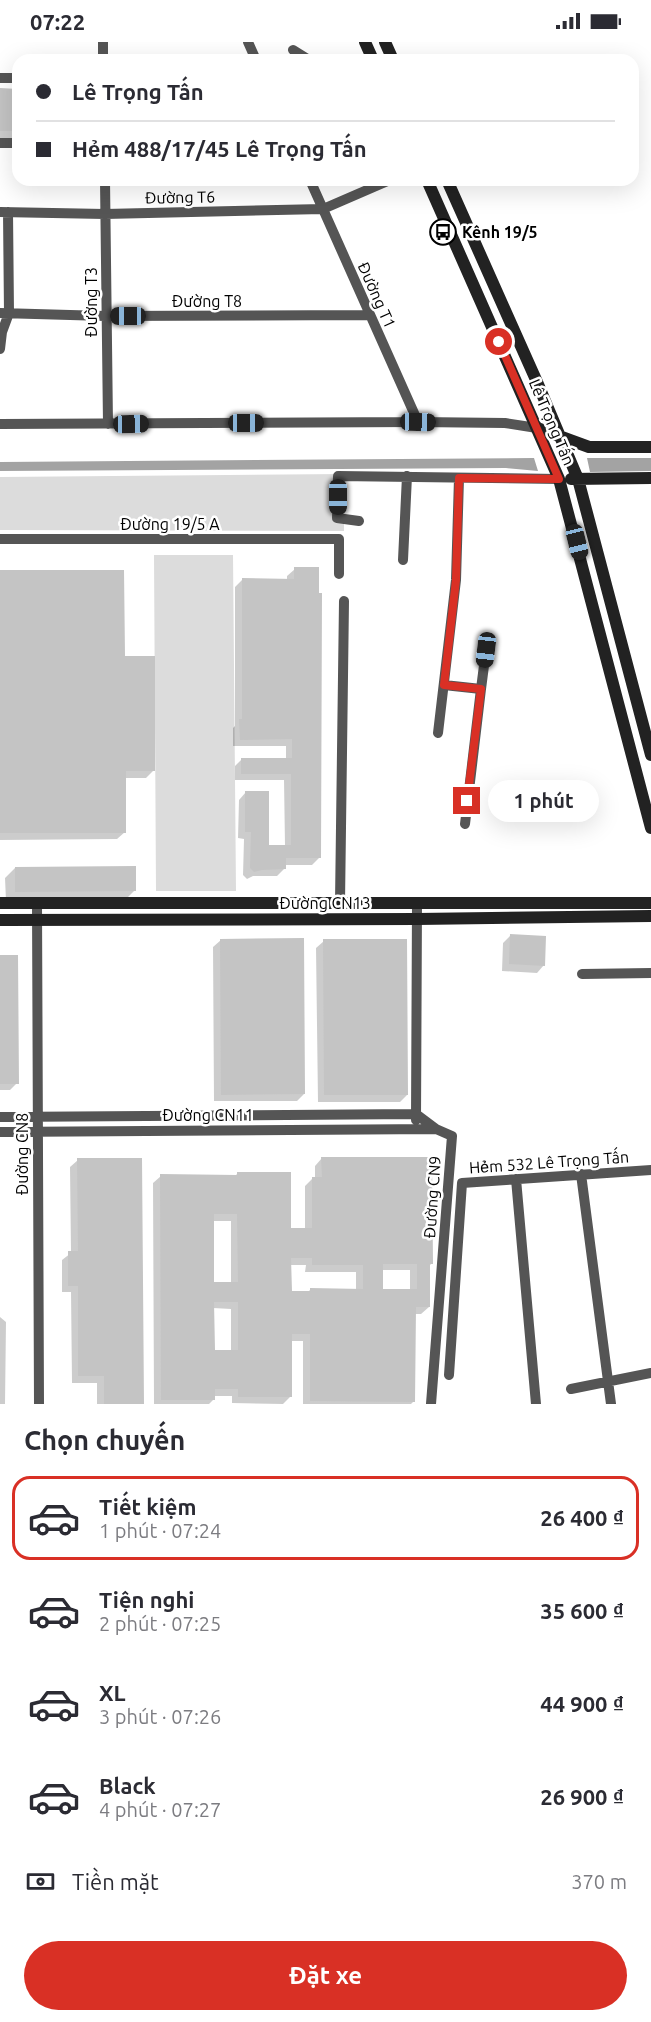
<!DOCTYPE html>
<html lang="vi">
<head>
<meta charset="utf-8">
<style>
  :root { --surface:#fff; --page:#f7f7f7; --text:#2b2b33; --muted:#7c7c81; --line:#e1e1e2; --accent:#d93025 }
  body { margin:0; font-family:Ubuntu,sans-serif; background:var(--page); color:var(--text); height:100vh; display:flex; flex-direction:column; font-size:22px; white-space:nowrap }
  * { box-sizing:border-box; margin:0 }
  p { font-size:20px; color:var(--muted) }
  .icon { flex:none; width:33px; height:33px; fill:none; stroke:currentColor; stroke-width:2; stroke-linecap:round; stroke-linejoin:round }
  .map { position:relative; height:1362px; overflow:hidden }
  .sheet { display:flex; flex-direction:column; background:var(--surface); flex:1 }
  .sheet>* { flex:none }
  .banner { position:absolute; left:12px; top:12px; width:627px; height:132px; border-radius:18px; box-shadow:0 6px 24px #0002; display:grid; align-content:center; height:132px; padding:0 24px; background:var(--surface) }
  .end { position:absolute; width:27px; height:27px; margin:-14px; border:8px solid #d93025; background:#fff; box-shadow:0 0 0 3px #fff }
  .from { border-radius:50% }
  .bubble { position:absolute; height:42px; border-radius:21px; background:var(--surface); box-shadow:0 6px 24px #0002; font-size:20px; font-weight:700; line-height:42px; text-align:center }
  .car { position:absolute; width:18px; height:36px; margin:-18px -9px; border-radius:8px; box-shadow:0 0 4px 2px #0007; background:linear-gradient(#222 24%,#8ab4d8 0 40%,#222 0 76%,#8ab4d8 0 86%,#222 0) }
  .banner b { display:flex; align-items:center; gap:21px; height:57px; font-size:22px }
  .banner b+b { border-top:2px solid var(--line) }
  .banner i { width:15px; height:15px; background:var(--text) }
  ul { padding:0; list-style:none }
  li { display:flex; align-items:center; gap:18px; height:84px; margin:0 12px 9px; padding:0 12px; border:3px solid transparent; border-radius:18px }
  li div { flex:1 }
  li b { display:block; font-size:22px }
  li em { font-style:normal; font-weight:700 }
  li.on { border-color:var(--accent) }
  li>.icon { width:54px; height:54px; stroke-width:1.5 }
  h2 { padding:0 24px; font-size:27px; line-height:72px }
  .pay { display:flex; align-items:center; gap:15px; height:66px; padding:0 24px; font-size:22px }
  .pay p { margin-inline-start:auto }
  .primary-button { display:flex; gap:12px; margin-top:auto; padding:12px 24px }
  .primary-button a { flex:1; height:69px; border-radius:36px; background:var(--accent); color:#fff; font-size:24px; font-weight:700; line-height:69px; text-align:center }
  .status { display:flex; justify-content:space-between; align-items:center; height:42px; padding:0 30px; background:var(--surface); direction:ltr }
  .status svg { height:16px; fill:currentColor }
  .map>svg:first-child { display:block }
  .green { fill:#dcdcdc }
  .water { fill:#a3a3a3 }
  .shadow { fill:#0003; fill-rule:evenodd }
  .building { fill:#c4c4c4; fill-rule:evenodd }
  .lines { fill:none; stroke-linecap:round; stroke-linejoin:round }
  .street { stroke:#555; stroke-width:10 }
  .secondary { stroke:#222; stroke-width:12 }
  .route { stroke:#d93025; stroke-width:8 }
  .labels { text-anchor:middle; stroke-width:5; stroke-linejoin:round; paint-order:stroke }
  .street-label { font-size:16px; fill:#000; stroke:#fff }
  .poi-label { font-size:16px; font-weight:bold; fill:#000; stroke:#fff; text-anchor:start }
</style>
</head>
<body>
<div class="status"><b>07:22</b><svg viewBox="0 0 49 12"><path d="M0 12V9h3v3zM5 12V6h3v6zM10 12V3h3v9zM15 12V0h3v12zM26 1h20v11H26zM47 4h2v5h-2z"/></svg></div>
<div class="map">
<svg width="651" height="1362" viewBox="0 0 651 1362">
  <rect width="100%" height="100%" fill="#fff"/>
  <path class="green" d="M344 432V489L0 488V435Z
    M154 513H233L236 849H156Z"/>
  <path class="water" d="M534 416 538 429 506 426 0 429V420Z
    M587 416H651V429L590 430Z"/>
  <path class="shadow" d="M0 48H18V98H0Z
    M295 527 320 815 312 823H284V827L277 834H253L247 837 243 833 244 797 238 796 239 758 246 750 267 805 285 804 284 738H235V724L242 717H286V704H233V686L235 684V545L242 538H287V534Z
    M0 529 123 615 154 728 146 736H124L125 790 117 797 0 798Z
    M15 826 135 848 125 858 6 859 5 836Z
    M510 894 544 923 537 931 502 929 503 901Z
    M221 898 304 1052 297 1059H214L213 905Z
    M324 899 407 1053 400 1060H318L316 906Z
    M0 915 17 1041 10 1048H0Z
    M322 1116 432 1221 429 1224V1265L421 1272H414V1359L411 1362H303V1299H290L291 1354 283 1362 232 1361V1354H213L214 1357 209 1362H154L153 1141 161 1134H235L238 1131 290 1188H305V1144L312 1137H315V1124ZM212 1179H231V1242H213ZM290 1223H306L305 1230H356V1248H310L307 1251 290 1250ZM381 1228H410V1248H381ZM213 1266 231 1267V1310H213Z
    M78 1118 142 1362H97V1341H72L71 1250H62V1218L71 1211 70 1125Z
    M0 1275 6 1280 5 1362H0Z"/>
  <path class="building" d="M0 46 18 47V89H0Z
    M294 525H319V551H322L321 816H286V827L262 828 254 830 250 826 251 790H245V749H269V803H291V732H241V716H292V697L240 698 239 677H242V536L294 537Z
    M0 528H124L125 614H155V729H126V791H0Z
    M136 824V849L15 850V825Z
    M510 892 546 894 545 924 509 922Z
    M304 896 305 1052 221 1053 220 897Z
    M323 897H407L408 1053H324Z
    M0 913H18L19 1042H0Z
    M321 1115H432L433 1222H430V1265H416L415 1360 310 1359V1292H292V1355H238V1347H215V1358H161L160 1132 237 1133V1130H291V1186H312V1135H322ZM214 1172H237L238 1240H214ZM291 1216H312V1223H363V1247L310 1246V1249H292ZM383 1222H417V1247H383ZM214 1260H238V1308H215Z
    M77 1116H142L144 1362H104V1334H78V1244H68V1209H78Z"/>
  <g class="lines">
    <path class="street" d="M103 0V18
      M248 0 256 18
      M293 8 309 18
      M0 36H18
      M0 101H18
      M105 138 108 382
      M310 138 418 380
      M0 170 105 172 323 167 390 138
      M0 271 105 274 370 273
      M0 307 2 290 9 271 8 170
      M0 382 418 380 505 381 537 386
      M359 479 337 476 338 434 559 437
      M0 497H339V532
      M403 518 407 434
      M444 643 481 647 486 608
      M438 691 456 538 459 436
      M465 782 481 647
      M37 861 39 1362
      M340 861 344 559
      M582 932 651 931
      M416 1072 436 1087 452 1094 431 1362
      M0 1075 416 1072
      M416 1078 417 862
      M0 1090 436 1087
      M581 1132 611 1362
      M516 1137 536 1362
      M449 1333 462 1141 651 1128
      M571 1347 651 1331"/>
    <path class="secondary" d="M365 0 373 18
      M385 0 393 18
      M427 138 559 437 651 786
      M447 138 537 340 578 437 651 713
      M537 386 589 405H651
      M571 437 651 436
      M0 861H651
      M0 878 417 877 651 874"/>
  </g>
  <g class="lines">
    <path class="route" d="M467 759 481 647 444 643 456 538 459 436 559 437 499 300"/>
  </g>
  <defs>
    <g id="bus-ring" transform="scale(1.35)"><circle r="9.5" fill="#fff" stroke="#000" stroke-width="1.5"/><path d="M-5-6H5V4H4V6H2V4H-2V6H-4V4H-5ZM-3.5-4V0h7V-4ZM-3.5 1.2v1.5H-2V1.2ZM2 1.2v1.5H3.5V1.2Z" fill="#000"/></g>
  </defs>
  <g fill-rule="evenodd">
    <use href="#bus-ring" x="443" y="190"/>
  </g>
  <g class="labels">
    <g class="street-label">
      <text transform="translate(180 155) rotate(-1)" y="6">Đường T6</text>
      <text transform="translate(377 253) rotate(66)" y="6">Đường T1</text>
      <text x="207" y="265">Đường T8</text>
      <text transform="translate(91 260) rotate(-90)" y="6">Đường T3</text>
      <text transform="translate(552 380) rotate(67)" y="6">Lê Trọng Tấn</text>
      <text x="170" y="488">Đường 19/5 A</text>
      <text x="325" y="867">Đường CN13</text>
      <text x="208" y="1079">Đường CN11</text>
      <text transform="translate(22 1112) rotate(-90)" y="6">Đường CN8</text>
      <text transform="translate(549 1120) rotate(-4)" y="6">Hẻm 532 Lê Trọng Tấn</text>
      <text transform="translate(432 1155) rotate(-86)" y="6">Đường CN9</text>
    </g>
    <g class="poi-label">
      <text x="462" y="196">Kênh 19/5</text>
    </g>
  </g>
</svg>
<i class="end from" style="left:499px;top:300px"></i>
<i class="end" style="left:467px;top:759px"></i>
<div class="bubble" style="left:488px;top:738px;width:111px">1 phút</div>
<i class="car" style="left:128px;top:274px;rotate:270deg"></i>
<i class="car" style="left:418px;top:380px;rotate:91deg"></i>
<i class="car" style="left:246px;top:381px;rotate:90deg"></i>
<i class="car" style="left:131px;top:382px;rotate:89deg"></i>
<i class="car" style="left:338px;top:455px;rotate:180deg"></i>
<i class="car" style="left:577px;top:500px;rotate:166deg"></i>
<i class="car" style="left:486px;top:608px;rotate:187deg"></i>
<div class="banner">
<b><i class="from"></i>Lê Trọng Tấn</b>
<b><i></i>Hẻm 488/17/45 Lê Trọng Tấn</b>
</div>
</div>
<section class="sheet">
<h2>Chọn chuyến</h2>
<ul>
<li class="on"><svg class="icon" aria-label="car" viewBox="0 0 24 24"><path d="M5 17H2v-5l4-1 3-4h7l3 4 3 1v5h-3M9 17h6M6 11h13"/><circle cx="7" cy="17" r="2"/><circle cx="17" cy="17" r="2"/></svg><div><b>Tiết kiệm</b><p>1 phút · 07:24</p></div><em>26 400 ₫</em></li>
<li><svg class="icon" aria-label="car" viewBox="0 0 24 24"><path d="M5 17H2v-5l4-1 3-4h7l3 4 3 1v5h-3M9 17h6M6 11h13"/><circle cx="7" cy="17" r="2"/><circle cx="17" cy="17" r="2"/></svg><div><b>Tiện nghi</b><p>2 phút · 07:25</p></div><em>35 600 ₫</em></li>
<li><svg class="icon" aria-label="car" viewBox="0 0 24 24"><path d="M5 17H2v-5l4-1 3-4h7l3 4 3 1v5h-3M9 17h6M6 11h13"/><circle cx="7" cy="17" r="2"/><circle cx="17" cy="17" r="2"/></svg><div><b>XL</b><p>3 phút · 07:26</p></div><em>44 900 ₫</em></li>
<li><svg class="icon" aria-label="car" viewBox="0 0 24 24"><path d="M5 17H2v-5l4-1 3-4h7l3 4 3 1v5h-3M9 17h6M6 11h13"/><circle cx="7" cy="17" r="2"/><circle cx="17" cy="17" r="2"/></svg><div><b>Black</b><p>4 phút · 07:27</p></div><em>26 900 ₫</em></li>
</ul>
<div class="pay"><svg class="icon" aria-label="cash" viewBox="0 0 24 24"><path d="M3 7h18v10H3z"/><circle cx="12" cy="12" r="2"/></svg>Tiền mặt<p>370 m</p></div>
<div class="primary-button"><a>Đặt xe</a></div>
</section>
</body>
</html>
